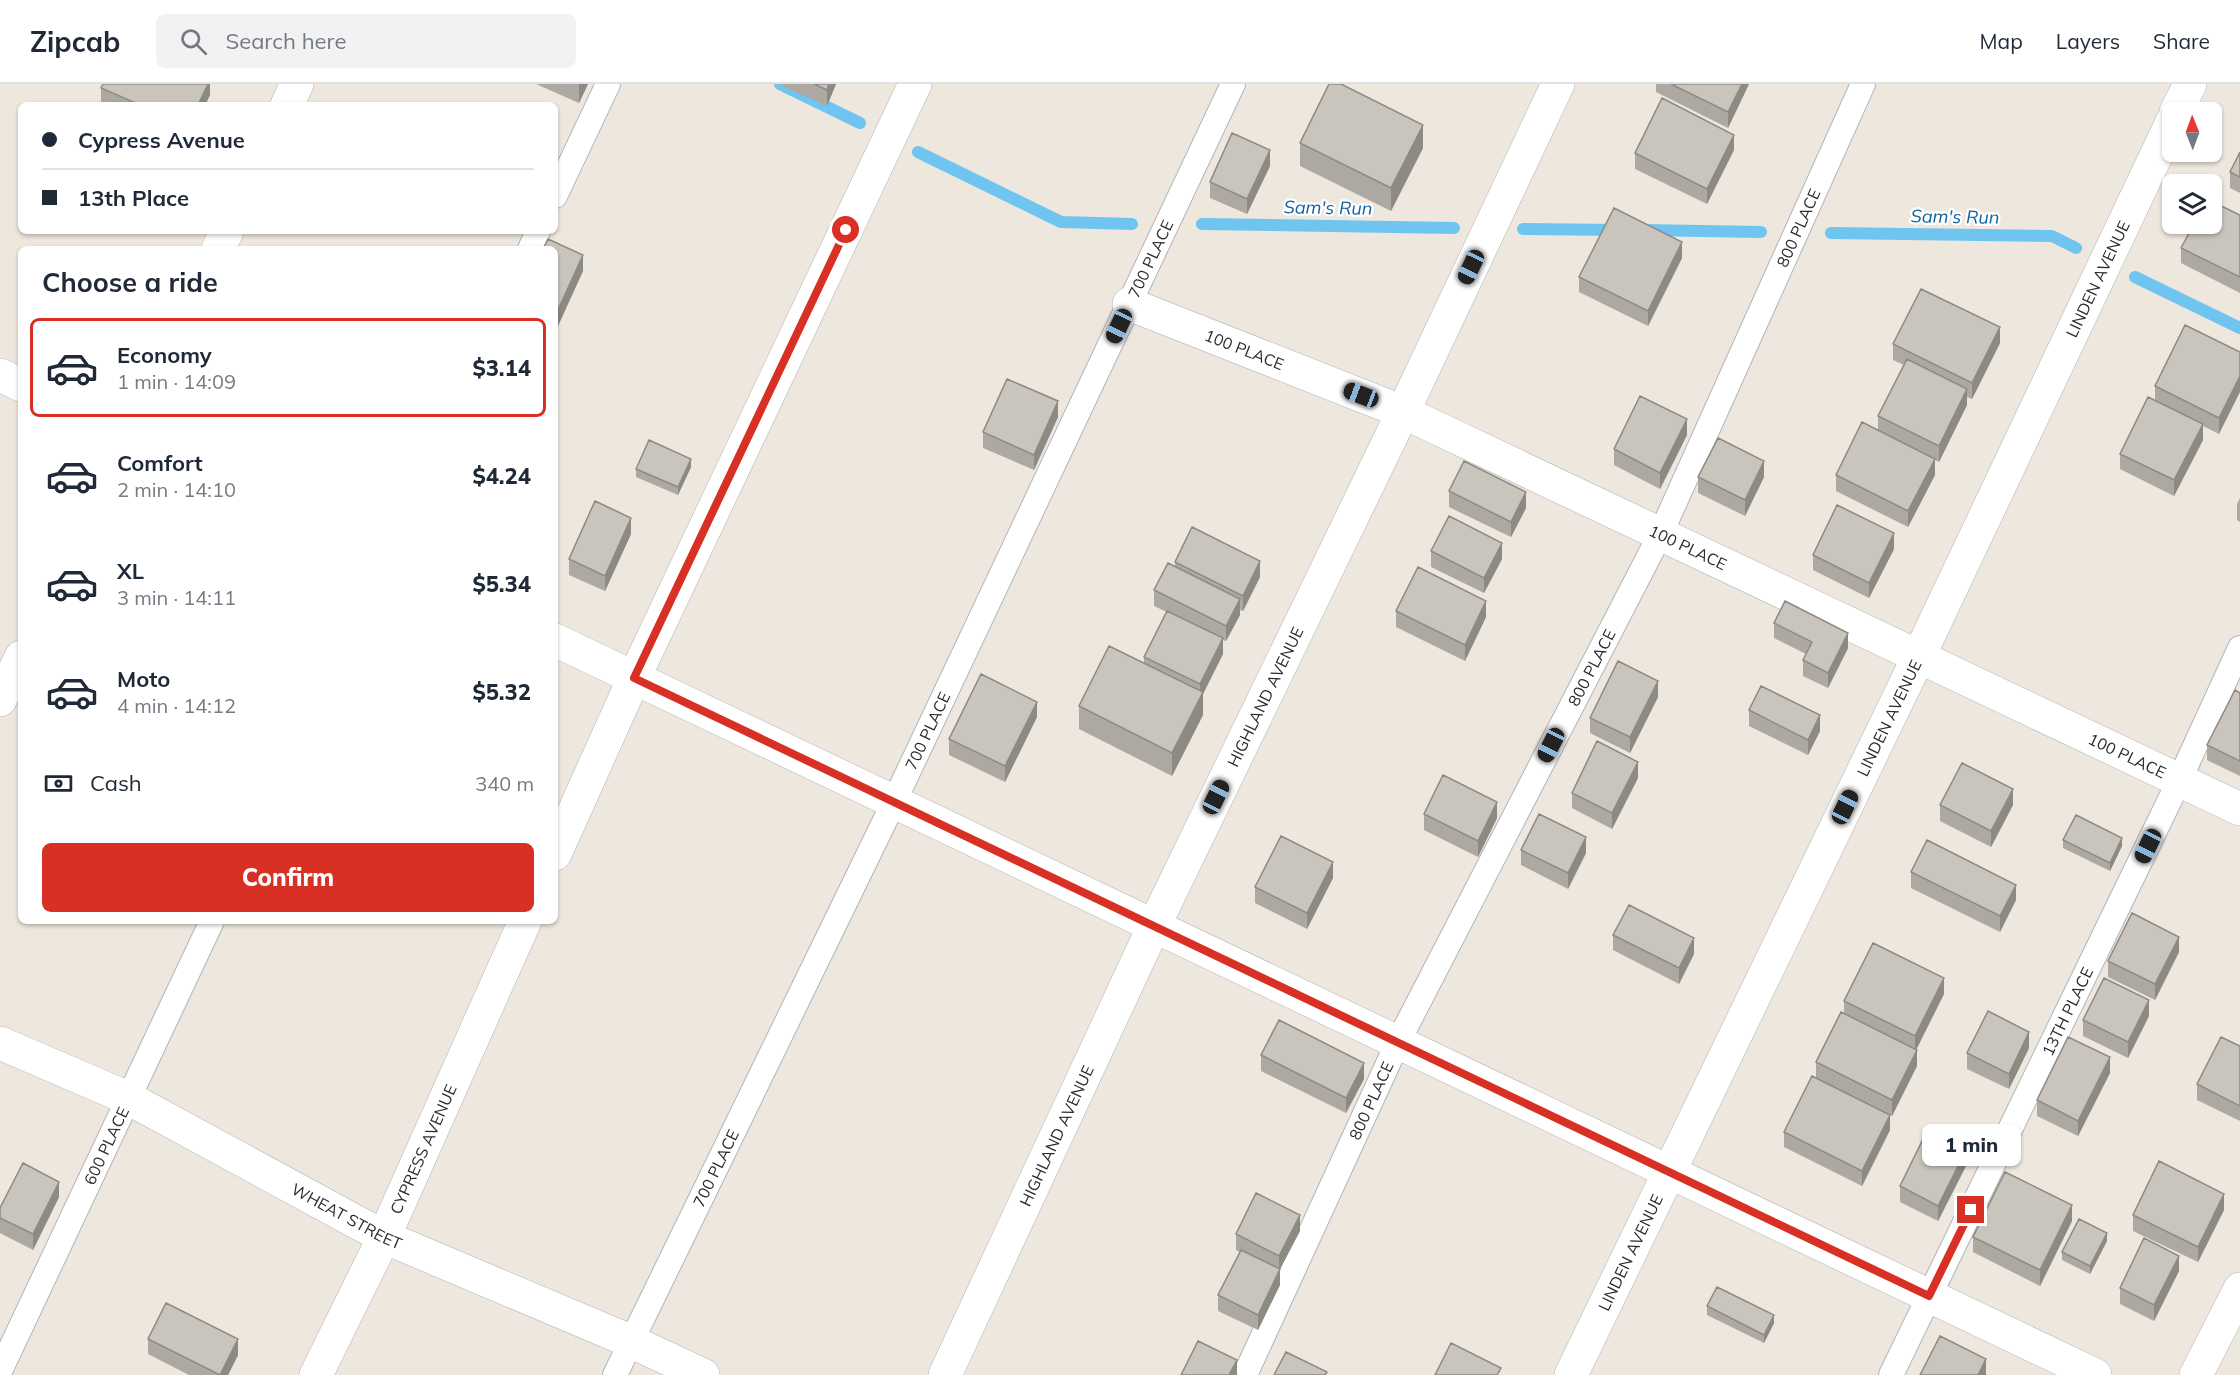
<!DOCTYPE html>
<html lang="en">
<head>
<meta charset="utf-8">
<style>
  :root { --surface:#fff; --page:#f2f2f3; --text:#1f2937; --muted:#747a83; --line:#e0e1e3; --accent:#d93025 }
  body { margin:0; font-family:Mulish,sans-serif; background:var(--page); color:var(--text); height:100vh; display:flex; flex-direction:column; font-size:22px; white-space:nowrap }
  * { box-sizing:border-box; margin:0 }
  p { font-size:20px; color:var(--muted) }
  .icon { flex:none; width:33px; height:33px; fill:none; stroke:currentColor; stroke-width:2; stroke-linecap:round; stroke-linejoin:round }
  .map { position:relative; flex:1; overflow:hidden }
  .details { position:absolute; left:18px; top:162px; width:540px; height:678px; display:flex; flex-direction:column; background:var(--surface); border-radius:9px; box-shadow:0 2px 4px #0004 }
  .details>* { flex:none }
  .top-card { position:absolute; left:18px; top:18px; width:540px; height:132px; border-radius:9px; box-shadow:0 2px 4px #0004; display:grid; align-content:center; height:132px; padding:0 24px; background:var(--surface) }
  .needle { width:39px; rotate:359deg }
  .controls { position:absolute; left:2162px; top:18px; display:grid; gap:12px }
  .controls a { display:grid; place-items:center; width:60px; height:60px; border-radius:9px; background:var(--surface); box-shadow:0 2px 4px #0004; font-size:30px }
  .end { position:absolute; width:27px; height:27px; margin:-14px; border:8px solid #d93025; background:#fff; box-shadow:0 0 0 3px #fff }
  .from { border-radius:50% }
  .bubble { position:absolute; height:42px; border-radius:9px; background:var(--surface); box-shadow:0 2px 4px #0004; font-size:20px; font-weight:800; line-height:42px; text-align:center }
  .car { position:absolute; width:18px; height:36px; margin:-18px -9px; border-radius:8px; box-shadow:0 0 4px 2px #0007; background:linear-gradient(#222 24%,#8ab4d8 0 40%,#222 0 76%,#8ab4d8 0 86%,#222 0) }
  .top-card b { display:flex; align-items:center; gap:21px; height:57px; font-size:22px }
  .top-card b+b { border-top:2px solid var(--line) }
  .top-card i { width:15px; height:15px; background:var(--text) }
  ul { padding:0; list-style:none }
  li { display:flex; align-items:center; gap:18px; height:99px; margin:0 12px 9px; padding:0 12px; border:3px solid transparent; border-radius:9px }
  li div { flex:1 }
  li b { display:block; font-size:22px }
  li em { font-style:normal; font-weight:800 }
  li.current { border-color:var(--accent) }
  li>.icon { width:54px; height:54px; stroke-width:1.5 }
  h2 { padding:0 24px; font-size:27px; line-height:72px }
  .pay { display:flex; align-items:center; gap:15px; height:66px; padding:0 24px; font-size:22px }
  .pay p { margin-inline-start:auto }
  .button { display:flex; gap:12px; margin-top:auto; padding:12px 24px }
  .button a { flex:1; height:69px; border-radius:9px; background:var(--accent); color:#fff; font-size:24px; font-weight:800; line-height:69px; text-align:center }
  header { display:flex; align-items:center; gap:36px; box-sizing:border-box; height:84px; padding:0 30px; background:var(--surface); border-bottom:2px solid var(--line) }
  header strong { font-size:28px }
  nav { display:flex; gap:33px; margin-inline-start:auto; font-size:21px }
  .search { width:420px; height:54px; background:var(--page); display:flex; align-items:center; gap:15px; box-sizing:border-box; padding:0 21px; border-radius:9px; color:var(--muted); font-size:22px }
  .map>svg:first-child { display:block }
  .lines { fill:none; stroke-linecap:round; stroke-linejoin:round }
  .stream { stroke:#70c5f0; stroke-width:12 }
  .lane-casing { stroke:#b1b3bf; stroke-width:26 }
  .street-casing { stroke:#b1b3bf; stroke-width:34 }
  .lane { stroke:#fff; stroke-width:24 }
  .street { stroke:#fff; stroke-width:33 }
  .wall { fill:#ada9a2 }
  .shaded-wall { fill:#8d8a84 }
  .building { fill:#c9c5bc; stroke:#8d8a84; stroke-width:1.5 }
  .route { stroke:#d93025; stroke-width:8 }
  .labels { text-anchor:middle; stroke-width:4.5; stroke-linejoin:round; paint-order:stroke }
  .street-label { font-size:16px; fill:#2b2b2b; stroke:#fff }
  .water-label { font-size:18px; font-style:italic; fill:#0c629f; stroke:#fff }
</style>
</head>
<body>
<header>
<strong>Zipcab</strong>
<div class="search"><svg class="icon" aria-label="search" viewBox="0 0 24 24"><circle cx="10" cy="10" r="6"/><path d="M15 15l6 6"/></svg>Search here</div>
<nav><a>Map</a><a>Layers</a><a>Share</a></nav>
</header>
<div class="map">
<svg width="2240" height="1291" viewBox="0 0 2240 1291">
  <rect width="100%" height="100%" fill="#ede7dd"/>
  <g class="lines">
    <path class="stream" d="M780 0 860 39
      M918 68 1061 138 1132 140
      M1202 140 1454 144
      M1523 145 1619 146
      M1642 146 1761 148
      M1831 149 2052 152 2076 164
      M2135 193 2240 244"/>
    <g class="lane-casing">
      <g id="lane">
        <path d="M555 112 608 0"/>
        <path d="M530 165 538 147"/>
        <path id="s1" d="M0 1287 212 837"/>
        <path id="s2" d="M615 1291 894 718 1233 0"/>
        <path id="s3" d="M1245 1291 1398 958 1661 449 1863 0"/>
        <path id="s4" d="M1891 1291 2179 697 2240 564"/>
      </g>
    </g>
    <g class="street-casing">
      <g id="street">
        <path d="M287 21 297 0"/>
        <path d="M2176 28 2190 0"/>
        <path d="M218 165 227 147"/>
        <path id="s5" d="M1129 220 1403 328 2240 725"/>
        <path d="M0 291 21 301"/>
        <path d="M555 556 2095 1291"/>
        <path d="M0 616 21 573"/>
        <path d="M555 770 634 594 915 0"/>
        <path id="s6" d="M0 959 128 1014 384 1153 630 1257 703 1291"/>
        <path id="s7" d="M316 1291 384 1153 525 837"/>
        <path id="s8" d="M945 1291 1154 842 1403 328 1558 0"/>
        <path id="s9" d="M1571 1291 1918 574 2172 38"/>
        <path d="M2196 1291 2240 1205"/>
      </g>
    </g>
    <use href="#lane" class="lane"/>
    <use href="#street" class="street"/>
  </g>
  <path class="wall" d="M210 0V11L205 21H104L101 20V4Z
    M536 0H588L579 19Z
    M778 0H836L827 22Z
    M1656 0H1749L1728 44 1656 8Z
    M1300 59 1423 64 1391 127 1300 82Z
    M1734 66 1707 120 1635 85V69Z
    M2240 68V109L2230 104V88Z
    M1270 82 1247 130 1210 114V98Z
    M2240 131V209L2181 179V164Z
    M555 165 583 187 557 244 555 243Z
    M1682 174 1648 242 1579 208V193Z
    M2000 259 1972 315 1967 313V321L1939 378 1935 376V391L1908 443 1836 407V391L1878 346V332L1904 281 1893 276V260Z
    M2240 268 2219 350 2203 342V356L2174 412 2120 385V370L2155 316V302Z
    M1058 333 1034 386 983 364V348Z
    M1687 351 1660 405 1614 381V365Z
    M691 383 678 411 636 393V385Z
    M1698 393H1764L1745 432 1698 409Z
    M1449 407 1526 424 1511 453 1449 423Z
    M2240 414V438L2237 436V420Z
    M631 450 605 507 569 491V475Z
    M1894 465 1869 514 1813 486V471Z
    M1431 467 1502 475 1484 509 1431 483Z
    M1175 478 1260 493 1243 527 1240 526V531L1226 557 1223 556V570L1203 610V631L1172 692 1079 645V622L1144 579V573L1167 528 1154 522V506L1175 483Z
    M1396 527 1486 533 1465 577 1396 543Z
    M1774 539 1848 564 1828 604 1803 592V576L1806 570 1774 554Z
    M2240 609V692L2207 676V661Z
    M1658 613 1630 669 1590 649V634Z
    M1749 626 1820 647 1808 671 1749 642Z
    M1037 633 1005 698 949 671V655Z
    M1638 694 1612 745 1572 724V709Z
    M1940 721H2013L1991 763 1940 737Z
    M1424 730 1497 734 1478 773 1424 746Z
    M2063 756 2122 762 2110 787 2063 764Z
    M1521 766 1586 769 1568 805 1521 781Z
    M1911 788 2016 816 2000 848 1911 804Z
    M1333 794 1307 845 1255 819V803Z
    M1613 851 1694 870 1679 900 1613 866Z
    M2179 868 2155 916 2108 893V877Z
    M1944 910 1916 966 1917 982 1892 1032 1890 1031V1046L1862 1102 1784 1063V1048L1816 994V978L1844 930V917Z
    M2149 932 2128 974 2083 952V936Z
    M2240 962V1037L2197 1016V1000Z
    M2029 964 2009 1005 1967 985V969Z
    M1261 971 1364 995 1346 1029 1261 987Z
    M2110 989 2078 1052 2037 1032V1016Z
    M1966 1082 1938 1137 1900 1118V1102Z
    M59 1113 33 1166 0 1149V1124Z
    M2224 1126 2198 1178 2133 1147V1131Z
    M2072 1137 2040 1202 1973 1168V1153Z
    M1300 1147 1280 1185V1201L1258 1246 1218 1227V1211L1240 1168 1236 1166V1150Z
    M2107 1157 2090 1190 2062 1176V1168Z
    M2179 1187 2154 1237 2120 1220V1204Z
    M1707 1222 1774 1239 1764 1259 1707 1231Z
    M148 1255 238 1271 228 1291H189L148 1270Z"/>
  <path class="shaded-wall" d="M208 0H210V11L205 21H198Z
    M579 0H588L579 19Z
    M829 0H836L827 22V6Z
    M1742 0H1749L1728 44V28Z
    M1423 41V64L1391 127V104Z
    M1734 51V66L1707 120V105Z
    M1270 66V82L1247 130V115Z
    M1682 158V174L1648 242V227Z
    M583 171V187L557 244V228Z
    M2000 243V259L1972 315V299Z
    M2240 292V308L2219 350V334Z
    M1967 305V321L1939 378V362Z
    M1058 317V333L1034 386V371Z
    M1687 335V351L1660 405V389Z
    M2203 340V356L2174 412V396Z
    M691 375V383L678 411V403Z
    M1935 375V391L1908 443V427Z
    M1764 377V393L1745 432V416Z
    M1526 408V424L1511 453V438Z
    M631 434V450L605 507V492Z
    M1894 449V465L1869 514V499Z
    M1502 459V475L1484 509V494Z
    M1260 477V493L1243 527V512Z
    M1240 515V531L1226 557V542Z
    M1486 517V533L1465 577V561Z
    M1848 549V564L1828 604V589Z
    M1223 554V570L1203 610V631L1172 692V669L1200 614V600Z
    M1658 597V613L1630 669V653Z
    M1037 618V633L1005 698V682Z
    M1820 631V647L1808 671V656Z
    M1638 678V694L1612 745V729Z
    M2013 705V721L1991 763V747Z
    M1497 718V734L1478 773V757Z
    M1586 753V769L1568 805V789Z
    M2122 754V762L2110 787V779Z
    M1333 778V794L1307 845V829Z
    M2016 801V816L2000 848V832Z
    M2179 853V868L2155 916V900Z
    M1694 854V870L1679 900V884Z
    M1944 894V910L1915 968V952Z
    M2149 916V932L2128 974V958Z
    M2029 948V964L2009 1005V990Z
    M1917 966V982L1892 1032V1016Z
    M2110 973V989L2078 1052V1037Z
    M1364 979V995L1346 1029V1014Z
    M1890 1031V1046L1862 1102V1087Z
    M1966 1066V1082L1938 1137V1122Z
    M59 1098V1113L33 1166V1150Z
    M2224 1110V1126L2198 1178V1163Z
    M2072 1121V1137L2040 1202V1186Z
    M1300 1131V1147L1280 1185V1201L1258 1246V1231L1279 1188V1172Z
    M2107 1149V1157L2090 1190V1182Z
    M2179 1172V1187L2154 1237V1221Z
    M1774 1231V1239L1764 1259V1251Z
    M238 1255V1271L228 1291H220Z
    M1986 1275V1291H1978Z
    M1237 1276V1291H1229Z"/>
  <path class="building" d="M103 0H208L198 21H140L101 4Z
    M814 0H829L827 6Z
    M1329 0H1341L1423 41 1391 104 1300 59Z
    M1671 0H1742L1728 28Z
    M1662 14 1734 51 1707 105 1635 69Z
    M1232 49 1270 66 1247 115 1210 98Z
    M2240 68V93L2230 88Z
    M2211 117 2240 131V193L2181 164 2194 140H2211Z
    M1614 124 1682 158 1648 227 1579 193Z
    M548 155 583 171 557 228H555V165H543Z
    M1921 205 2000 243 1972 299 1893 260Z
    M2185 241 2240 268V292L2219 334 2155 302Z
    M1907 275 1967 305 1939 362 1878 332Z
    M1007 295 1058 317 1034 371 983 348Z
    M1640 312 1687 335 1660 389 1614 365Z
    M2148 313 2203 340 2174 396 2120 370Z
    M1862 338 1935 375 1908 427 1836 391Z
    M1718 354 1764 377 1745 416 1698 393Z
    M649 356 691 375 678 403 636 385Z
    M1464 377 1526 408 1511 438 1449 407Z
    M595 417 631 434 605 492 569 475Z
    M1837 421 1894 449 1869 499 1813 471Z
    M1449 432 1502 459 1484 494 1431 467Z
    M1192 443 1260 477 1243 512 1175 478Z
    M1168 479 1240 515 1226 542 1154 506Z
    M1418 483 1486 517 1465 561 1396 527Z
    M1785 517 1848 549 1828 589 1803 576 1812 558 1774 539Z
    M1167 527 1223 554 1200 600 1144 573Z
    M1109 562 1203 608 1172 669 1079 622Z
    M1618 577 1658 597 1630 653 1590 634Z
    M981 590 1037 618 1005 682 949 655Z
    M1761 602 1820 631 1808 656 1749 626Z
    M2235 606 2240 609V677L2207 661Z
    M1597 657 1638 678 1612 729 1572 709Z
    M1962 679 2013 705 1991 747 1940 721Z
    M1443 691 1497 718 1478 757 1424 730Z
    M1539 730 1586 753 1568 789 1521 766Z
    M2076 731 2122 754 2110 779 2063 756Z
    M1281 752 1333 778 1307 829 1255 803Z
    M1927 756 2016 801 2000 832 1911 788Z
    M1629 821 1694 854 1679 884 1613 851Z
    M2132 829 2179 853 2155 900 2108 877Z
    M1873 859 1944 894 1915 952 1844 917Z
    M2104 894 2149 916 2128 958 2083 936Z
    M1988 927 2029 948 2009 990 1967 969Z
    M1841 928 1917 966 1892 1016 1816 978Z
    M1279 936 1364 979 1346 1014 1261 971Z
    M2068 953 2110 973 2078 1037 2037 1016Z
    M2221 953 2240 962V1022L2197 1000Z
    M1812 992 1890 1031 1862 1087 1784 1048Z
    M1927 1047 1966 1066 1938 1122 1900 1102Z
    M2159 1077 2224 1110 2198 1163 2133 1131Z
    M23 1079 59 1098 33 1150 0 1134V1124Z
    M2005 1088 2072 1121 2040 1186 1973 1153Z
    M1256 1109 1300 1131 1279 1172 1236 1150Z
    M2079 1135 2107 1149 2090 1182 2062 1168Z
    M2144 1154 2179 1172 2154 1221 2120 1204Z
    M1241 1166 1280 1185 1258 1231 1218 1211Z
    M1717 1203 1774 1231 1764 1251 1707 1222Z
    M166 1219 238 1255 220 1291 148 1255Z
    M1940 1252 1986 1275 1978 1291H1920Z
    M1198 1257 1237 1276 1229 1291H1181Z
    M1451 1259 1501 1284 1497 1291H1435Z
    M1286 1268 1327 1288 1325 1291H1274Z"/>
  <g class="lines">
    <path class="route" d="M846 146 634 594 1929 1212 1971 1126"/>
  </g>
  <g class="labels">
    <g class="street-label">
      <text dy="6" stroke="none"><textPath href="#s3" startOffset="1274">800 PLACE</textPath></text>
      <text dy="6" stroke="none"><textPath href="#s2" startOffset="1238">700 PLACE</textPath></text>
      <text dy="6" stroke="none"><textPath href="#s9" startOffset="1216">LINDEN AVENUE</textPath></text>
      <text dy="6" stroke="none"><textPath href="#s5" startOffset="124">100 PLACE</textPath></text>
      <text dy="6" stroke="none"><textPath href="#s5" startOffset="610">100 PLACE</textPath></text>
      <text dy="6" stroke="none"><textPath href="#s3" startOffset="788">800 PLACE</textPath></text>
      <text dy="6" stroke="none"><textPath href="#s8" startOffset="750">HIGHLAND AVENUE</textPath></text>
      <text dy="6" stroke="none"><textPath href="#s9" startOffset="730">LINDEN AVENUE</textPath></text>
      <text dy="6" stroke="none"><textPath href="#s2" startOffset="716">700 PLACE</textPath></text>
      <text dy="6" stroke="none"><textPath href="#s5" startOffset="1096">100 PLACE</textPath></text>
      <text dy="6" stroke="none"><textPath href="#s4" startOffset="404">13TH PLACE</textPath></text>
      <text dy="6" stroke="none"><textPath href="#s3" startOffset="302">800 PLACE</textPath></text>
      <text dy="6" stroke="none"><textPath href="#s8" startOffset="264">HIGHLAND AVENUE</textPath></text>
      <text dy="6" stroke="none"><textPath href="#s1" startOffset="249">600 PLACE</textPath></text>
      <text dy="6" stroke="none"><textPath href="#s7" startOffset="250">CYPRESS AVENUE</textPath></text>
      <text dy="6" stroke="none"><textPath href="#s2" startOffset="230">700 PLACE</textPath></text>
      <text dy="6" stroke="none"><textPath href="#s6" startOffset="388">WHEAT STREET</textPath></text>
      <text dy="6" stroke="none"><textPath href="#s9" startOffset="136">LINDEN AVENUE</textPath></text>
    </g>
    <g class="water-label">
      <text transform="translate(1328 124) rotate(1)" y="6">Sam's Run</text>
      <text transform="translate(1955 133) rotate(1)" y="6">Sam's Run</text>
    </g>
  </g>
</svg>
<div class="controls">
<a><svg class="needle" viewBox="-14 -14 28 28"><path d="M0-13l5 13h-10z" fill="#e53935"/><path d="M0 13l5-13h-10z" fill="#747a83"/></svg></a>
<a><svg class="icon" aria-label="layers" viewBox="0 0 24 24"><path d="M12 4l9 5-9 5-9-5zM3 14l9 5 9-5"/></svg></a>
</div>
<i class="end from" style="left:846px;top:146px"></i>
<i class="end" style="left:1971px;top:1126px"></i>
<div class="bubble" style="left:1922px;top:1040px;width:99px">1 min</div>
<i class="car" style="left:1471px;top:183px;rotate:205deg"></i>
<i class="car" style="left:1119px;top:242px;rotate:205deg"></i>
<i class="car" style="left:1361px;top:311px;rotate:291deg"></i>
<i class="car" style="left:1551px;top:661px;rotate:207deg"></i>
<i class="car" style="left:1216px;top:713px;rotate:26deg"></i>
<i class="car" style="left:1845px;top:723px;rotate:26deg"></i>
<i class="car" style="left:2148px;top:762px;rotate:206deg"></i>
<div class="top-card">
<b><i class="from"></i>Cypress Avenue</b>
<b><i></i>13th Place</b>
</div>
<section class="details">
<h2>Choose a ride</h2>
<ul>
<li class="current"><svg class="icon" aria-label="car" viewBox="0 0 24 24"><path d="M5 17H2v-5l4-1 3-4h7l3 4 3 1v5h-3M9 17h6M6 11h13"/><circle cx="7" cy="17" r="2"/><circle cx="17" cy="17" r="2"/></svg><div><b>Economy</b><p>1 min · 14:09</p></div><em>$3.14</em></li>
<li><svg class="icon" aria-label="car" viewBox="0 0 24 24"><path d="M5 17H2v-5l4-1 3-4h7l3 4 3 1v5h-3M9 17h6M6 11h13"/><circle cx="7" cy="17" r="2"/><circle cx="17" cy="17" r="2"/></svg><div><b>Comfort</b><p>2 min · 14:10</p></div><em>$4.24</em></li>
<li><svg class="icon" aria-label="car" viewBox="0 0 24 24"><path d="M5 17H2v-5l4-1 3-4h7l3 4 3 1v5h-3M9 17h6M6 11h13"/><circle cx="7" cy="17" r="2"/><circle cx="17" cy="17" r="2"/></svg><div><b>XL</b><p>3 min · 14:11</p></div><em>$5.34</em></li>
<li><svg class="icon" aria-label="car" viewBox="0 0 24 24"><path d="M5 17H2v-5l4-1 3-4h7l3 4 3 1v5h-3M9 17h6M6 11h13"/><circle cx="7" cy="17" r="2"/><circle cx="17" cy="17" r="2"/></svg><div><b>Moto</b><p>4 min · 14:12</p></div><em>$5.32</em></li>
</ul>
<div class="pay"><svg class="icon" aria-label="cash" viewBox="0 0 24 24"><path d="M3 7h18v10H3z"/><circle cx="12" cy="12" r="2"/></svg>Cash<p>340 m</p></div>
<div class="button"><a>Confirm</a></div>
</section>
</div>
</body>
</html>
